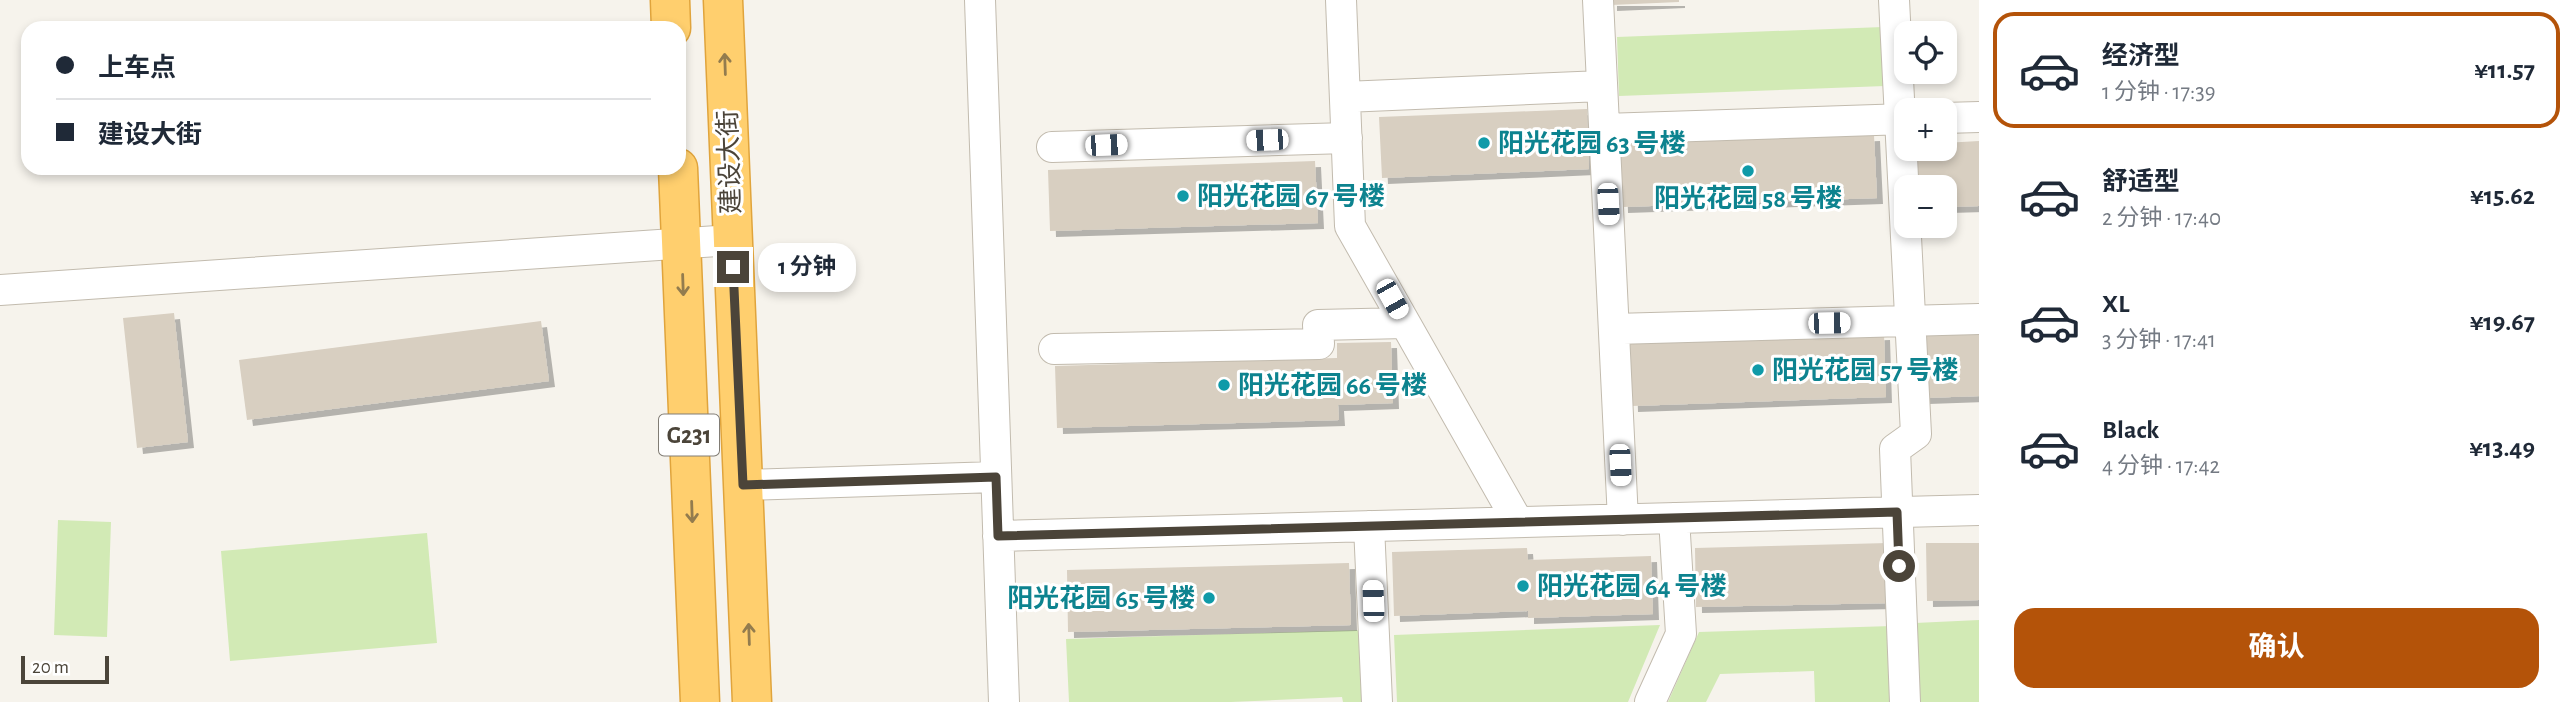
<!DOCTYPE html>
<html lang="zh">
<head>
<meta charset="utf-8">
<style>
  :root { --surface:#fff; --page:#f2f2f3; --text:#1f2937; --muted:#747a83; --line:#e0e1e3; --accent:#b45309 }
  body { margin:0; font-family:"Alegreya Sans","Noto Sans SC",sans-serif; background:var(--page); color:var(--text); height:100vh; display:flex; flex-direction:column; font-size:26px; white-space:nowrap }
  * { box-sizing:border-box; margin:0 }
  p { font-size:23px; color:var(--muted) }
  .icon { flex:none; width:38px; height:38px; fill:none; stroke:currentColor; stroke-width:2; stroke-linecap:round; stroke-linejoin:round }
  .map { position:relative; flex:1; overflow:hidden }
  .drawer { display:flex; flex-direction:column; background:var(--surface); width:595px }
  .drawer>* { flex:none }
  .top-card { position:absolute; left:21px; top:21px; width:665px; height:154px; border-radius:21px; box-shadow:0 4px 10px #0003; display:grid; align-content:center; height:154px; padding:0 35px; background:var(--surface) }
  .buttons { position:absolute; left:1894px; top:21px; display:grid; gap:14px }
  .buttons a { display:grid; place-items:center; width:63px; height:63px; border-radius:14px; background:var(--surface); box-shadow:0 4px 10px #0003; font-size:35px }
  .scale { position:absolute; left:21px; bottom:18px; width:88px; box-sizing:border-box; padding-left:7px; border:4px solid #4b4439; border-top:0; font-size:19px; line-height:24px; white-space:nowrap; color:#4b4439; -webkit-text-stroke:5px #fff; paint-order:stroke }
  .end { position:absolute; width:32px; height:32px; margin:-16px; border:9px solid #4b4439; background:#fff; box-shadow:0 0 0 4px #fff }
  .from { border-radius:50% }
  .bubble { position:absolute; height:49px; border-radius:21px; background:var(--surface); box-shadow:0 4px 10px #0003; font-size:23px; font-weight:700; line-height:49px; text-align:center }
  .car { position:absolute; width:21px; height:42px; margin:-21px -10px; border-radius:9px; box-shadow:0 0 5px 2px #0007; background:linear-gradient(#fff 24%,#345 0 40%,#fff 0 76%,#345 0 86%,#fff 0) }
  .top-card b { display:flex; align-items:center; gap:24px; height:66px; font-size:26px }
  .top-card b+b { border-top:2px solid var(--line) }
  .top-card i { width:18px; height:18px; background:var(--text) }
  ul { padding:12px 0 0; list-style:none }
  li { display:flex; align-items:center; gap:21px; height:116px; margin:0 14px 10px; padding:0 21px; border:4px solid transparent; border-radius:21px }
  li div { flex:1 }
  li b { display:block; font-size:26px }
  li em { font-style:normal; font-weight:700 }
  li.selected { border-color:var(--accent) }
  li>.icon { width:63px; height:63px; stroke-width:1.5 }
  .primary-button { display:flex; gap:14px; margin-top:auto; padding:14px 35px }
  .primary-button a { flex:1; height:80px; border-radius:21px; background:var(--accent); color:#fff; font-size:28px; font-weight:700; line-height:80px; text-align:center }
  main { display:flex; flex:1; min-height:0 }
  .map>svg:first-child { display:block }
  .green { fill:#d2eab5 }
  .building { fill:#d8cfc1; filter:url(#shadow) }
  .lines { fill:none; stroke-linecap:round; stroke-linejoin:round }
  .street-casing { stroke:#c2bbae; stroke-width:32 }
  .highway-casing { stroke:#e0a43c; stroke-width:41 }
  .street { stroke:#fff; stroke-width:30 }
  .highway { stroke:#ffcf6e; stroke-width:38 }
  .oneway { stroke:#937c4e }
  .route { stroke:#4b4439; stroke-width:9 }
  .culture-dot { fill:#0f9aa8; stroke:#fff; stroke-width:2.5 }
  .labels { text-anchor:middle; stroke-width:6; stroke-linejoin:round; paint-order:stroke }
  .shield { fill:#fff; stroke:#817c74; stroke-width:2 }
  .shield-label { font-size:24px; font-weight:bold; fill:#4b4439 }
  .culture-label { font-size:26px; font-weight:bold; fill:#0d838f; stroke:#fff; text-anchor:start }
  .street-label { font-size:26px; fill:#4b4439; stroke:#fff }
</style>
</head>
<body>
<main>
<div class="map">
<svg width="1979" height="702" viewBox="0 0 1979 702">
  <defs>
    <filter id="shadow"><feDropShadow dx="6" dy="6" stdDeviation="0" flood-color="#0004"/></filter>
  </defs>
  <rect width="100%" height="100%" fill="#f6f3ec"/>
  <path class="green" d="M1883 27 1885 86 1619 96 1617 37Z
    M58 520 111 522 107 637 54 635Z
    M427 533 437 643 230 661 221 551Z
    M1979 620V702H1919L1915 623Z
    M1660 625 1628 702H1397L1394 635Z
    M1892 626 1894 702H1815L1814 671 1720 674 1706 702H1668L1699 632Z
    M1365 630 1368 702H1343L1342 697 1231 702H1069L1066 639Z"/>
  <path class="building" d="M1611 0H1679V2L1611 5Z
    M1587 109 1589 169 1382 178 1379 117Z
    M1874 135 1877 198 1622 207 1620 144Z
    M1979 141V206L1944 207V187H1915L1913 149H1944V143Z
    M1315 161 1318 223 1050 231 1048 170Z
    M174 313 188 442 137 448 123 318Z
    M541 321 549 381 247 420 239 360Z
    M1979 332V396L1923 398 1921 334Z
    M1884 334 1886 397 1632 406 1630 343Z
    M1391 342 1393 403 1338 405 1339 420 1057 428 1055 366 1337 358V343Z
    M1888 543 1889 603 1696 607 1695 548Z
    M1926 543H1979V600L1927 601Z
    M1527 548 1528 560 1651 556 1653 614 1528 618V611L1394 616 1392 552Z
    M1349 563 1351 625 1068 632 1067 570Z"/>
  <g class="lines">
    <g class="street-casing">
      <path id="street" d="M980 0 1004 702
        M1341 0 1350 226 1518 522
        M1598 0 1623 520
        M1894 0 1916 434 1895 449 1905 702
        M1345 97 1602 86
        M1944 118 1979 117
        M1604 129 1906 119
        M1052 147 1347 138
        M0 290 732 240
        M1614 329 1979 319
        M1054 349 1319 344 1318 325 1405 323
        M743 485 996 477
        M1369 526 1377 702
        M998 536 1979 510
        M1650 702 1681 634 1674 518"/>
    </g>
    <g class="highway-casing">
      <path id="highway" d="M670 0 671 28
        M723 0 752 702
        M678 168 700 702"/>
    </g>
    <use href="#street" class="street"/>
    <use href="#highway" class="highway"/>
  </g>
  <defs><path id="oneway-shaft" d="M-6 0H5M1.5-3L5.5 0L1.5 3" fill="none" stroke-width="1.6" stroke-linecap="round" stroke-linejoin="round" transform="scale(1.75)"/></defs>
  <g class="oneway">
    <use href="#oneway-shaft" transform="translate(725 64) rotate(-92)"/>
    <use href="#oneway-shaft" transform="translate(683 285) rotate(88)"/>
    <use href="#oneway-shaft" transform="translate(692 512) rotate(88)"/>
    <use href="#oneway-shaft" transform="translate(749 634) rotate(-92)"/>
  </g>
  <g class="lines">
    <path class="route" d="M733 267 743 485 996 477 998 536 1897 512 1899 566"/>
  </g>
  <g class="culture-dot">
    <circle cx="1484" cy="143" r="7"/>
    <circle cx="1748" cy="171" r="7"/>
    <circle cx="1183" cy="196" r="7"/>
    <circle cx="1758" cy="370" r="7"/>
    <circle cx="1224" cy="385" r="7"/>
    <circle cx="1523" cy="586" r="7"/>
    <circle cx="1209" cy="598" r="7"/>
  </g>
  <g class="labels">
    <rect class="shield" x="659" y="414.5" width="60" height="41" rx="5"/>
    <g class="shield-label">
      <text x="689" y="443">G231</text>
    </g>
    <g class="culture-label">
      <text x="1498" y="152">阳光花园 63 号楼</text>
      <text x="1197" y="205">阳光花园 67 号楼</text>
      <text x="1748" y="207" text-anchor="middle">阳光花园 58 号楼</text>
      <text x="1772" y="379">阳光花园 57 号楼</text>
      <text x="1238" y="394">阳光花园 66 号楼</text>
      <text x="1537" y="595">阳光花园 64 号楼</text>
      <text x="1195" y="607" text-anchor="end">阳光花园 65 号楼</text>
    </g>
    <g class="street-label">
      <text transform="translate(729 162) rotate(-92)" y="9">建设大街</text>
    </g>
  </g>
</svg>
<div class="buttons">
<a><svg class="icon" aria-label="locate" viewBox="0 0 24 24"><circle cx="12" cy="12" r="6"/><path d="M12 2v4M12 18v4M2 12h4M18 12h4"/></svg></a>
<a>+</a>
<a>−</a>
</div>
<div class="scale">20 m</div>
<i class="end from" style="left:1899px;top:566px"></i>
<i class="end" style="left:733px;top:267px"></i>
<div class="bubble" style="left:758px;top:243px;width:98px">1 分钟</div>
<i class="car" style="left:1267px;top:140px;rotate:268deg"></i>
<i class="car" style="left:1106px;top:145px;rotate:88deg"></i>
<i class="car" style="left:1608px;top:204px;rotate:177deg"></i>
<i class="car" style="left:1392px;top:299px;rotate:151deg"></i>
<i class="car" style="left:1829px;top:323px;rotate:89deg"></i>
<i class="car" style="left:1620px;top:465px;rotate:177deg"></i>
<i class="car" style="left:1373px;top:601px;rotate:358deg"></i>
<div class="top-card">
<b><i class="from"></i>上车点</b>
<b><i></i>建设大街</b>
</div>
</div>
<section class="drawer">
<ul>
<li class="selected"><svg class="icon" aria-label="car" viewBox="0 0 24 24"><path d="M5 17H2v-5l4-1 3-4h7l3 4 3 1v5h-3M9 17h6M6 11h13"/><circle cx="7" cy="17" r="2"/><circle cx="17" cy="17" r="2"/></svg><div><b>经济型</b><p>1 分钟 · 17:39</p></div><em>¥11.57</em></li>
<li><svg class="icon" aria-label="car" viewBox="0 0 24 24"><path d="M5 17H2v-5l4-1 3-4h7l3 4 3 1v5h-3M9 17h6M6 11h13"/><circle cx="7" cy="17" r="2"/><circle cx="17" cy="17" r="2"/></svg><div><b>舒适型</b><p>2 分钟 · 17:40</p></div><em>¥15.62</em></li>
<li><svg class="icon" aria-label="car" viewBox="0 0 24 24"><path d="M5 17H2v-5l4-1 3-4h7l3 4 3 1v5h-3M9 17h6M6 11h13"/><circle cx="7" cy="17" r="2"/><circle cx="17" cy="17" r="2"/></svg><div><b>XL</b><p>3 分钟 · 17:41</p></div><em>¥19.67</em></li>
<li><svg class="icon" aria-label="car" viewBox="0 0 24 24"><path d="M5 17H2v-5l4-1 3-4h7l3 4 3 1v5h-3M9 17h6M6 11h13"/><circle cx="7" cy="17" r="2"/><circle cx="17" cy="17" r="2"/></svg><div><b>Black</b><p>4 分钟 · 17:42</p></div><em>¥13.49</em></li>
</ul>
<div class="primary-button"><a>确认</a></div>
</section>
</main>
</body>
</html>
